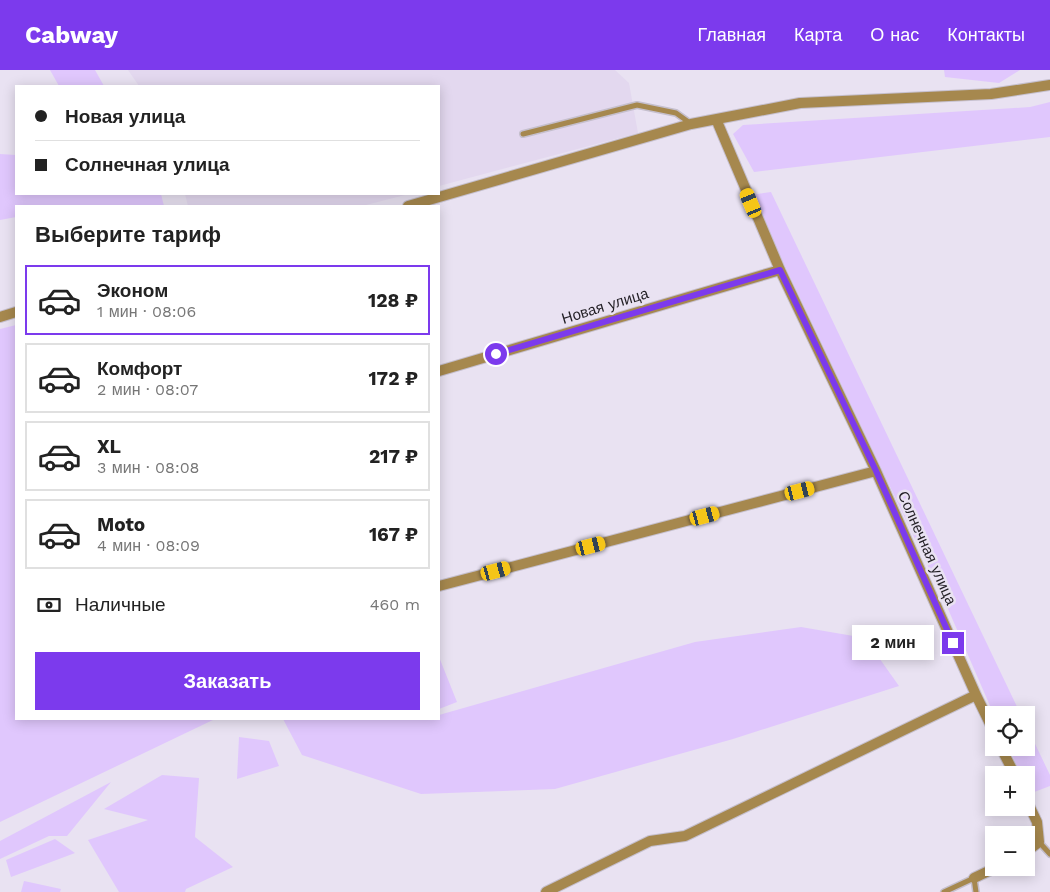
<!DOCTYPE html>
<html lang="ru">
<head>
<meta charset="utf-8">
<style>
  :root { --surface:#fff; --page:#f6f6f6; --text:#222; --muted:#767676; --line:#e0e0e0; --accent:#7c3aed }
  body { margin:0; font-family:"Work Sans",sans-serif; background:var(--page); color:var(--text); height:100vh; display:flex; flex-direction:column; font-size:19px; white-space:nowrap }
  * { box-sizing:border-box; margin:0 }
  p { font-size:16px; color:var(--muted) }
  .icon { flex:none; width:28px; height:28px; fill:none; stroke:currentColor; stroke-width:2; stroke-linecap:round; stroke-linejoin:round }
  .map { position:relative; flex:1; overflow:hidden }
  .drawer { position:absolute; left:15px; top:135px; width:425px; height:515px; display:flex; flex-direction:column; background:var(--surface); border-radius:0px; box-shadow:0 2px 12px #0003 }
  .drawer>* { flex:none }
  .hud { position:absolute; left:15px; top:15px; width:425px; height:110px; border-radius:0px; box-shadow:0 2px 12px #0003; display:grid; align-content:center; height:110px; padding:0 20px; background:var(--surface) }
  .controls { position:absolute; left:985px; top:636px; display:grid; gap:10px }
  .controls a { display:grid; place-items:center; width:50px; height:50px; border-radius:0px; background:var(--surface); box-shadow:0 2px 12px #0003; font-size:25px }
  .end { position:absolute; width:22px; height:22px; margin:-11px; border:6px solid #7c3aed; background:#fff; box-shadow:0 0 0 2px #fff }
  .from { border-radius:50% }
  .bubble { position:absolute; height:35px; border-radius:0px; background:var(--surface); box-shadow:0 2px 12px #0003; font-size:16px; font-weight:700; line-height:35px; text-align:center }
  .car { position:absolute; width:15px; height:30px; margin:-15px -8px; border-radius:6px; box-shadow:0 0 4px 1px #0007; background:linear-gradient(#f5c518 24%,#345 0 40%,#f5c518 0 76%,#345 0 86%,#f5c518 0) }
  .hud b { display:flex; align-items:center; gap:18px; height:48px; font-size:19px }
  .hud b+b { border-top:1px solid var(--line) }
  .hud i { width:12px; height:12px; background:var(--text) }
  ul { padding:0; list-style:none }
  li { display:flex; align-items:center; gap:15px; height:70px; margin:0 10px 8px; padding:0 10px; border:2px solid var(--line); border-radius:0px }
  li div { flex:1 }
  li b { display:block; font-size:19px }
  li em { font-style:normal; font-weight:700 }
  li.on { border-color:var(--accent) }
  li>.icon { width:45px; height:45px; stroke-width:1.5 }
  h2 { padding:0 20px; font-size:22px; line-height:60px }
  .pay { display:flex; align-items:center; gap:12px; height:55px; padding:0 20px; font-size:19px }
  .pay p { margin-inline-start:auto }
  .action { display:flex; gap:10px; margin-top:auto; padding:10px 20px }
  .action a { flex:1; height:58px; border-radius:0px; background:var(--accent); color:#fff; font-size:20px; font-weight:700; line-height:58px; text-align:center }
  header { display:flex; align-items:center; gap:30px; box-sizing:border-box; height:70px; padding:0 25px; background:var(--accent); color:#fff }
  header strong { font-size:24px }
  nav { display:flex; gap:28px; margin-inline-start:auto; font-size:18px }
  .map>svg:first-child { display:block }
  .built { fill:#e3d8ef }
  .green { fill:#e0c7fd }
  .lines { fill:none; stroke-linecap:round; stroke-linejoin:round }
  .service-casing { stroke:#c5bfcd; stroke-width:8 }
  .minor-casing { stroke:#c5bfcd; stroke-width:12 }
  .service { stroke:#a6884e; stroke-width:5 }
  .minor { stroke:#a6884e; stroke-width:10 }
  .route { stroke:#7c3aed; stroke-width:6 }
  .labels { text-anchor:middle; stroke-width:5; stroke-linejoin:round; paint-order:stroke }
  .street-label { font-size:15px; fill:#211e24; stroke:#e9e2f2 }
</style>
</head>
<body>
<header>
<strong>Cabway</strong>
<nav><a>Главная</a><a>Карта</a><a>О нас</a><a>Контакты</a></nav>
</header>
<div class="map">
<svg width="1050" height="822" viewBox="0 0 1050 822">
  <rect width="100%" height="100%" fill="#e9e2f2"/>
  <path class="built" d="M128 0H615L629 13 638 63 439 116V16H139Z
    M185 124H409L362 136H188Z"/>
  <path class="green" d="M50 0H95L104 16H59Z
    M944 0H1020L999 13 945 7Z
    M1050 32V67L754 102 733 64 743 55 1030 37Z
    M0 84 16 85V124H161L164 136H16V147L0 150Z
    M771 122 1021 645H994L945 532 751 125Z
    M16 255V649H215L0 752V259Z
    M801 557 865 568 899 616 733 669 555 719 421 724 302 685 283 649H439V645L695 572Z
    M439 587 457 632 439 639Z
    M1026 655 1050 705V716L1029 724 1026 718V705H1021L1009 678H1026Z
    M239 667 269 671 279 696 237 709Z
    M162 705 199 708 195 767 233 797 186 819 185 822H119L88 770 148 750 104 739Z
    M111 712 67 766H49L0 789V771Z
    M55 769 75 783 11 807 6 790Z
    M24 811 61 819 60 822H21Z"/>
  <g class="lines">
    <g class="service-casing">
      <path id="service" d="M523 64 637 35 676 43 690 53
        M1039 772 1050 784
        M944 822 974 808 976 822"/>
    </g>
    <g class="minor-casing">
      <path id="minor" d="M408 136 691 54 800 33 991 24 1050 15
        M0 247 16 242
        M439 301 780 200
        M439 516 876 401
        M976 625 994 662
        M1001 678 1015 705
        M1026 729 1037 752 1039 772 1026 782
        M974 808 995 798
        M546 822 650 771 685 766 976 625 876 401 780 200 716 49"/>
    </g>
    <use href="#service" class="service"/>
    <use href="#minor" class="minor"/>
  </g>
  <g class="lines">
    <path class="route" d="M496 284 780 200 876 401 953 573"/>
  </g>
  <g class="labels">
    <g class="street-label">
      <text transform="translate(605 236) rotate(-17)" y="5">Новая улица</text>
      <text transform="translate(927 478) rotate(66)" y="5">Солнечная улица</text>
    </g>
  </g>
</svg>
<div class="controls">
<a><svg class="icon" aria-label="locate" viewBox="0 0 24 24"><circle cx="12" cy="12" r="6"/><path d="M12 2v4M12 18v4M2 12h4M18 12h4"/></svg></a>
<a>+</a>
<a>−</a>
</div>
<i class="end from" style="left:496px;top:284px"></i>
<i class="end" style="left:953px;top:573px"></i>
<div class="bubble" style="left:852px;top:555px;width:82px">2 мин</div>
<i class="car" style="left:751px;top:133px;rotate:337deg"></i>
<i class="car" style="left:800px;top:421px;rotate:76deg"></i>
<i class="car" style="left:705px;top:446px;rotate:75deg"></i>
<i class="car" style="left:591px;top:476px;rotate:76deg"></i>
<i class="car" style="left:496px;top:501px;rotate:75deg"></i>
<div class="hud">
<b><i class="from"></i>Новая улица</b>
<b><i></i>Солнечная улица</b>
</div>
<section class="drawer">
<h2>Выберите тариф</h2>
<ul>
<li class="on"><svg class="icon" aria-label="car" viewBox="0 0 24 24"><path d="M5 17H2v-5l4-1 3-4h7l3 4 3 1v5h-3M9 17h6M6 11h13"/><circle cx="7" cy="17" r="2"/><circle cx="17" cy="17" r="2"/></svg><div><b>Эконом</b><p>1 мин · 08:06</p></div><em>128 ₽</em></li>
<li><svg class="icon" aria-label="car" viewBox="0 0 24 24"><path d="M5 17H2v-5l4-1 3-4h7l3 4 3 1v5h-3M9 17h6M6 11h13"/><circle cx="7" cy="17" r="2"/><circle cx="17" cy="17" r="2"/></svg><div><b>Комфорт</b><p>2 мин · 08:07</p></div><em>172 ₽</em></li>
<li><svg class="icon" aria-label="car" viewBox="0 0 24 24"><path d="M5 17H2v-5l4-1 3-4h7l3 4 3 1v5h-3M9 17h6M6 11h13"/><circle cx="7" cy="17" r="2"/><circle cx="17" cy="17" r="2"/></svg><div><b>XL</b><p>3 мин · 08:08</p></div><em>217 ₽</em></li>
<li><svg class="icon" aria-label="car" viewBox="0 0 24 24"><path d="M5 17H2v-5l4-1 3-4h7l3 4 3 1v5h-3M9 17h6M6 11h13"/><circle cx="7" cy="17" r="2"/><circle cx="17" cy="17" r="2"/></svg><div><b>Moto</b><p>4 мин · 08:09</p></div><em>167 ₽</em></li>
</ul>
<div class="pay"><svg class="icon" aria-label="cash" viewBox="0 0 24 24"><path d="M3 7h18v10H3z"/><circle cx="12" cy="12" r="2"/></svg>Наличные<p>460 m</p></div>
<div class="action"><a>Заказать</a></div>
</section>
</div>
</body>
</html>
